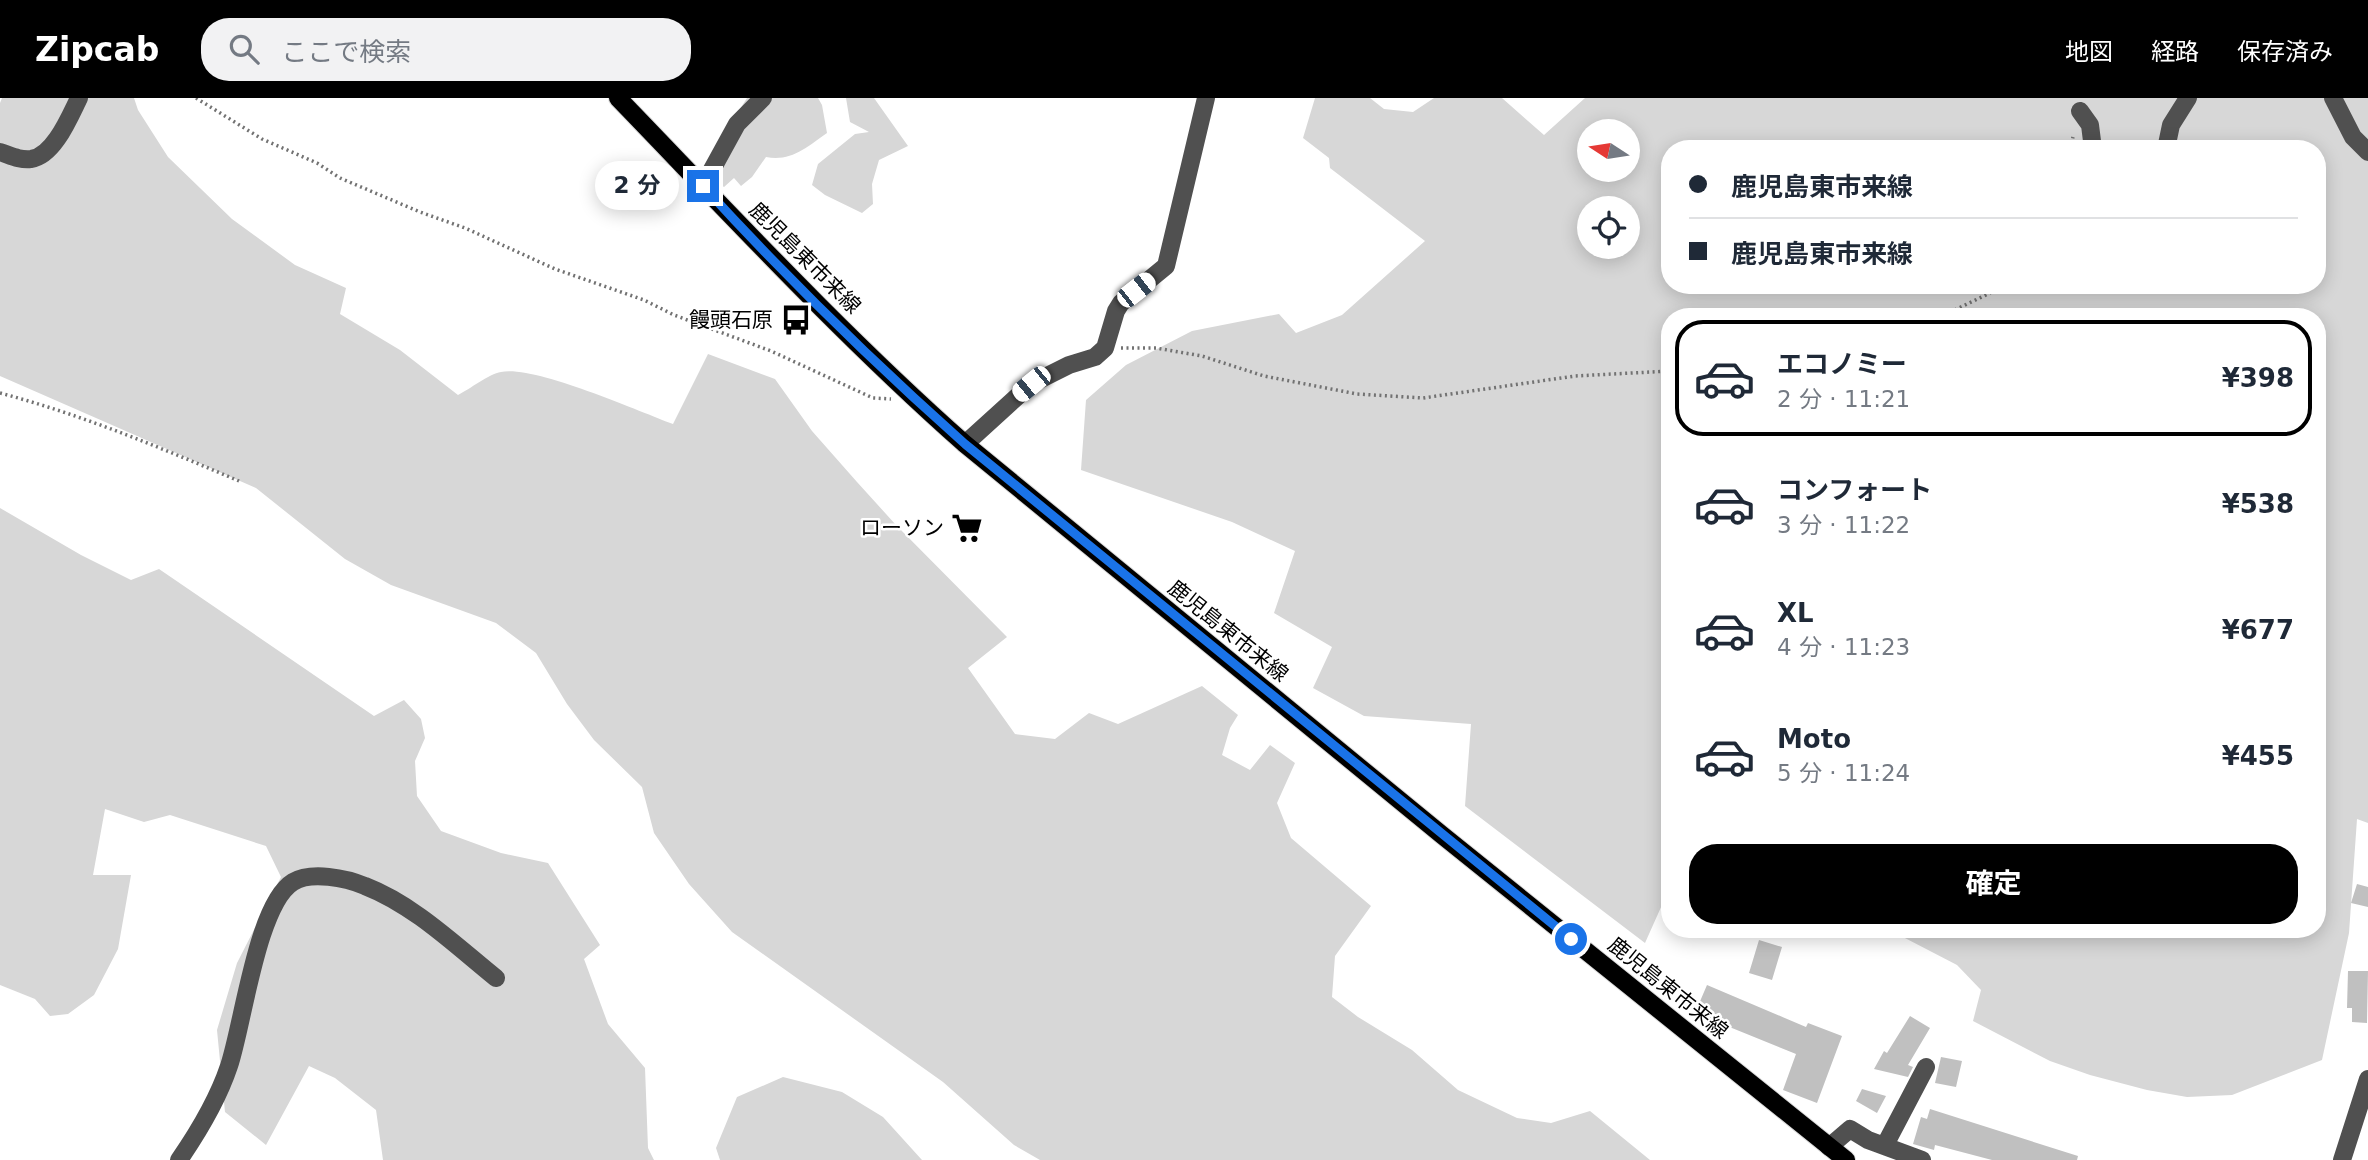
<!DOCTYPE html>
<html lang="ja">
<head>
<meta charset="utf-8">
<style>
  :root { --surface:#fff; --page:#f2f2f3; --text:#1f2937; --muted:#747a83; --line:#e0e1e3; --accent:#000 }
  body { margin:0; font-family:"DejaVu Sans","Noto Sans JP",sans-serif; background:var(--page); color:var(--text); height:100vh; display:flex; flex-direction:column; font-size:26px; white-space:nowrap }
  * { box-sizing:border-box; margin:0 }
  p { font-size:23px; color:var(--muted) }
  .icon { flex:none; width:38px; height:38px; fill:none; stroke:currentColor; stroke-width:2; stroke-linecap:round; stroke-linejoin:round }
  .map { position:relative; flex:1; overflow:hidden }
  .drawer { position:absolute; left:1661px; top:210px; width:665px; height:630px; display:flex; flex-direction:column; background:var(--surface); border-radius:28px; box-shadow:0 4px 18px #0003 }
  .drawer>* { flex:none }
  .banner { position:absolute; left:1661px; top:42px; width:665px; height:154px; border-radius:28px; box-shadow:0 4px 18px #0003; display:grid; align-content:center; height:154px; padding:0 28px; background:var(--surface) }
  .needle { width:46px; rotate:282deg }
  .buttons { position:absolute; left:1577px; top:21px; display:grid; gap:14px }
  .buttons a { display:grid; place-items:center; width:63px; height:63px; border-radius:50%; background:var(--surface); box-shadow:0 4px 18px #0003; font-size:35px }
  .end { position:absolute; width:32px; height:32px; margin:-16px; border:9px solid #1a73e8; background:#fff; box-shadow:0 0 0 4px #fff }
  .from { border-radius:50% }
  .bubble { position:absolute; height:49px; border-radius:24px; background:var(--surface); box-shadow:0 4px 18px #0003; font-size:23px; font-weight:700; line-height:49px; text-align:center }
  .car { position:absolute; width:21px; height:42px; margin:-21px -10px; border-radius:9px; box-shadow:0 0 5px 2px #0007; background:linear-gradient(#fff 24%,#345 0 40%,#fff 0 76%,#345 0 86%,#fff 0) }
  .banner b { display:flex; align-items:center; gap:24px; height:66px; font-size:26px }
  .banner b+b { border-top:2px solid var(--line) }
  .banner i { width:18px; height:18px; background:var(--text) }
  ul { padding:12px 0 0; list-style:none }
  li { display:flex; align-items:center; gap:21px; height:116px; margin:0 14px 10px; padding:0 14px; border:4px solid transparent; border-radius:28px }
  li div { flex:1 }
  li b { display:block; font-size:26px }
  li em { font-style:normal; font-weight:700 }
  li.selected { border-color:var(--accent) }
  li>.icon { width:63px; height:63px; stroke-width:1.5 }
  .button { display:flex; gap:14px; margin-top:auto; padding:14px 28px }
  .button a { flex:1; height:80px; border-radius:28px; background:var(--accent); color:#fff; font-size:28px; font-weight:700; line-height:80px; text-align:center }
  header { display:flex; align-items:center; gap:42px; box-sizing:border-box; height:98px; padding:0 35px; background:var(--accent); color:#fff }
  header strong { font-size:33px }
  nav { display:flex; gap:38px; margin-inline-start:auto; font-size:24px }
  .search { width:490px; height:63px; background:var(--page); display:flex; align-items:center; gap:18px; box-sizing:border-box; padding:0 24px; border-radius:28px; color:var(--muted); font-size:26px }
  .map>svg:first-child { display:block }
  .green { fill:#d7d7d7; fill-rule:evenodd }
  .building { fill:#c0c0c0 }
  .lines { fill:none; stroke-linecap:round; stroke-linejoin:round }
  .major-casing { stroke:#dbdbdb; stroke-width:20 }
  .path { stroke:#727272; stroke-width:3.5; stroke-dasharray:2 3.5; stroke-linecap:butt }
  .minor { stroke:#505050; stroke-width:18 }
  .major { stroke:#000; stroke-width:18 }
  .route { stroke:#1a73e8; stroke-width:9 }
  .labels { text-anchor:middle; stroke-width:5; stroke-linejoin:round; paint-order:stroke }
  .street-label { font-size:21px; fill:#000; stroke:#fff }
  .poi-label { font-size:21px; fill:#000; stroke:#fff; text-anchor:end }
</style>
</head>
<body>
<header>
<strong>Zipcab</strong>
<div class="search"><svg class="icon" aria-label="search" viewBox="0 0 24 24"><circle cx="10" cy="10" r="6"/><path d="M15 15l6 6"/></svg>ここで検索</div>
<nav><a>地図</a><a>経路</a><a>保存済み</a></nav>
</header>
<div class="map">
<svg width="2368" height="1062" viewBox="0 0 2368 1062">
  <rect width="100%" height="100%" fill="#fff"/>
  <path class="green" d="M2 0H134L138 12 168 59 232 121 295 167 346 190 340 216 400 252 458 297C470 291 489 276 501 274 534 267 638 313 673 326L708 256 775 281 812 333 857 384 896 427 1007 539 968 570 1015 636 1055 641 1089 615 1118 626 1202 588 1238 617 1230 630 1222 657 1250 672 1270 647 1295 665 1277 705 1291 740 1371 808 1335 858 1332 899 1358 919 1412 952 1458 992 1517 1020 1551 1025 1590 1013 1650 1062H1040L1014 1047 943 984 732 834 689 786 654 735 642 689 594 642 567 606 536 555 496 525 391 487 345 461 256 390 0 278V5Z
    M747 0H818L822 7 827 35C807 49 791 64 766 59L752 79 741 88 734 80 724 89 706 76 719 44Z
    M846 0H874L908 48 879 62 872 86 873 106 862 115 825 97 812 87 818 66 855 36 869 34 850 24Z
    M1315 0H1370L1384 11 1413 14 1434 0H1502L1544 37 1585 0H2368V725L2357 721 2349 835 2322 962 2232 997 2187 999 2147 992 2090 977 2050 963 1973 923 1981 892 1957 867 1903 839 1906 831H2317V219H1670V789L1645 845 1465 708 1471 626 1364 618 1313 590 1332 549 1274 515 1295 453 1232 424 1081 372 1086 302 1126 267 1192 233 1279 216 1296 235 1342 217 1425 143 1330 70 1329 60 1303 40ZM1589 33H1628V72H1589ZM1670 51H2317V187H1670ZM1589 110H1628V149H1589Z
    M0 410 81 457 131 482 159 471 374 618 404 602 421 621 425 640 415 663 417 698 441 733 501 755 548 765 600 847 584 861 608 926 645 970 648 1050 654 1062H383L376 1012 335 980 309 968 266 1047 225 1014 217 932 237 865 281 779 266 748 170 717 144 724 105 711 93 777H131L118 851 94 897 68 916 50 918 35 901 0 887Z
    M783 979 842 994 883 1019 922 1062H720L716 1050 737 999Z"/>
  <path class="building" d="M2357 786 2368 789V809L2351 805Z
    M1759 842 1782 849 1772 882 1749 875Z
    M2348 873H2368L2367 925 2352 924V910H2347Z
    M1707 887 1806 929 1808 925 1842 938 1817 1005 1783 992 1796 956 1695 915Z
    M1910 918 1930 930 1908 967 1913 969 1908 979 1874 971 1884 953 1887 955Z
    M1941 959 1962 963 1956 989 1935 985Z
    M1862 991 1886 998 1877 1015 1856 1003Z
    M1930 1011 2078 1058 2077 1062H1992L1935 1047 1934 1052 1913 1046 1921 1019 1927 1021Z"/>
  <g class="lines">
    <g class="major-casing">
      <path id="major" d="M618 0C731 117 843 238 965 346L1442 737 1846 1062"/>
    </g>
    <path class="path" d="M196 0 262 41 317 65 340 80 420 114 465 130 555 171 644 202 674 217 771 253 873 300 891 301
      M2070 51 2073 39
      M1940 219 1990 195 2000 187
      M1121 250H1156L1202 258 1264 278 1357 296 1423 300 1575 278 1670 273
      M0 295C83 317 161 350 239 383"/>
    <path class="minor" d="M2333 0 2353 39 2368 54
      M2080 13 2090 27 2093 51
      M2166 51 2171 27 2188 0
      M0 54C12 58 19 62 31 61 54 58 70 18 79 0
      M703 88 737 26 763 0
      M965 346 1031 286 1069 267 1095 259 1105 250 1116 213 1121 205 1166 168 1206 0
      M1885 1047 1926 969
      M1829 1049 1850 1031 1868 1042 1922 1062
      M179 1062C199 1033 218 1001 229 968 243 927 257 806 293 784 311 773 346 780 365 788 414 807 455 847 496 880
      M2342 1062 2368 981"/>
    <use href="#major" class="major"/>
  </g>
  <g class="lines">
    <path class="route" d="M703 88C785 178 874 265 965 346L1571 841"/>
  </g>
  <defs>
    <g id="bus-bare" transform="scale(2.415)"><path d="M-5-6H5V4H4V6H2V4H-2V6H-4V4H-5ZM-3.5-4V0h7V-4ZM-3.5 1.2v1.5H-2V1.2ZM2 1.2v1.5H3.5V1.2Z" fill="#000" stroke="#fff" stroke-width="2.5" paint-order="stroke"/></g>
    <g id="supermarket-bare" transform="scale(2.415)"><path d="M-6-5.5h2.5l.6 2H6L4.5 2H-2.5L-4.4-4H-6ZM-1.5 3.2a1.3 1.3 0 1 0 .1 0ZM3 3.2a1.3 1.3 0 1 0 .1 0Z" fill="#000" stroke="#fff" stroke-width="2.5" paint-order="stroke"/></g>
  </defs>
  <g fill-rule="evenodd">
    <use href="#bus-bare" x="796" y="222"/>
    <use href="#supermarket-bare" x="967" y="430"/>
  </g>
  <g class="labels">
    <g class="street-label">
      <text transform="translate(805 160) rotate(45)" y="7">鹿児島東市来線</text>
      <text transform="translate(1228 533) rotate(39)" y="7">鹿児島東市来線</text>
      <text transform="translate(1668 890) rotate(39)" y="7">鹿児島東市来線</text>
    </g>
    <g class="poi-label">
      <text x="773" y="229">饅頭石原</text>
      <text x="944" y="437">ローソン</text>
    </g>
  </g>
</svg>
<div class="buttons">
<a><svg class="needle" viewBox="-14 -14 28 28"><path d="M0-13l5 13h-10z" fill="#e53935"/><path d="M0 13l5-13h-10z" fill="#747a83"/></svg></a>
<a><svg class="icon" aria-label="locate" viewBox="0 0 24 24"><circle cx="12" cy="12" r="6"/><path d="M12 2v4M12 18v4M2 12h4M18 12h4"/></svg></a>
</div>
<i class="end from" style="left:1571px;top:841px"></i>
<i class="end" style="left:703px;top:88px"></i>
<div class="bubble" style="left:595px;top:63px;width:84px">2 分</div>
<i class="car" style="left:1136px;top:192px;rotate:52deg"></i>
<i class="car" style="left:1031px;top:286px;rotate:231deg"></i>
<div class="banner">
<b><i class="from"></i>鹿児島東市来線</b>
<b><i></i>鹿児島東市来線</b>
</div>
<section class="drawer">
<ul>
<li class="selected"><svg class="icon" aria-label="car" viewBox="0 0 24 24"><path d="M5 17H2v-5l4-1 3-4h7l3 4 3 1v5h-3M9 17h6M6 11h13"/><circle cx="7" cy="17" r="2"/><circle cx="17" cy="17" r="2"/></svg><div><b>エコノミー</b><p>2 分 · 11:21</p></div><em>¥398</em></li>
<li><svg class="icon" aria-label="car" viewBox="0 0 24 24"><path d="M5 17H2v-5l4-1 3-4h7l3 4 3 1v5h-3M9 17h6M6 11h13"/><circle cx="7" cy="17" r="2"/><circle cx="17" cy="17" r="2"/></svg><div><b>コンフォート</b><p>3 分 · 11:22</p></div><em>¥538</em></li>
<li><svg class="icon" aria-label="car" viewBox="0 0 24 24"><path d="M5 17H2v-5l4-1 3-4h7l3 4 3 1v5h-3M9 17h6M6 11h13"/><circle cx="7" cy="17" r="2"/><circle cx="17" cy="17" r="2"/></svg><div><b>XL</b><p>4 分 · 11:23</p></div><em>¥677</em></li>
<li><svg class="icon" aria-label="car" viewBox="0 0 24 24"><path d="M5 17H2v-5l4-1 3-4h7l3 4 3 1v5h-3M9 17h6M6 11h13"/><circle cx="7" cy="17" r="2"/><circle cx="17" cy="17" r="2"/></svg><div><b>Moto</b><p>5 分 · 11:24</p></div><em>¥455</em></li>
</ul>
<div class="button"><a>確定</a></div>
</section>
</div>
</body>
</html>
